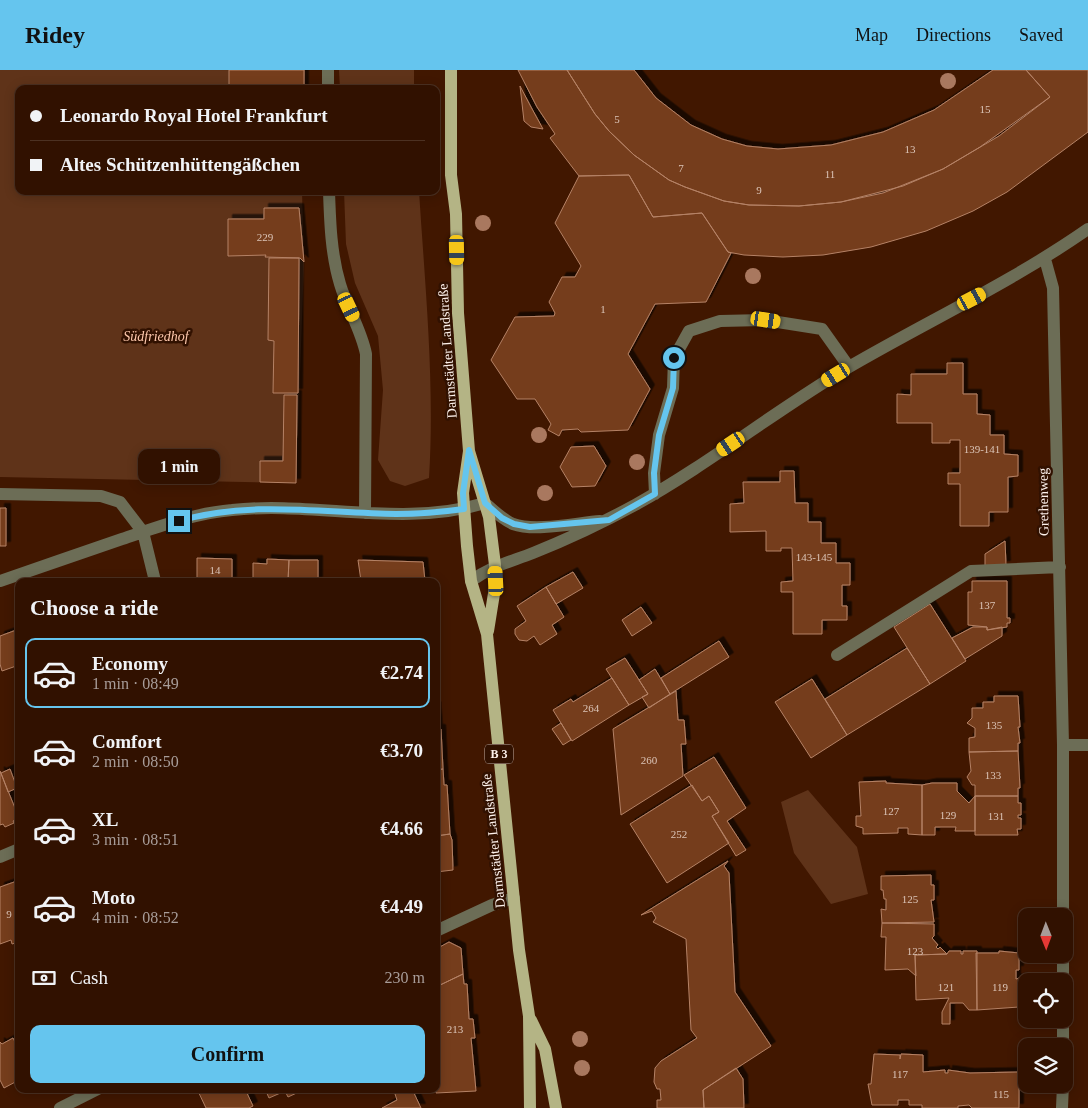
<!DOCTYPE html>
<html lang="en">
<head>
<meta charset="utf-8">
<style>
  :root { --surface:#311100; --page:#3d1f0f; --text:#f1f3f6; --muted:#a89d99; --line:#4c3122; --accent:#65c5ee }
  body { margin:0; font-family:Georgia,serif; background:var(--page); color:var(--text); height:100vh; display:flex; flex-direction:column; font-size:19px; white-space:nowrap }
  * { box-sizing:border-box; margin:0 }
  p { font-size:16px; color:var(--muted) }
  .icon { flex:none; width:28px; height:28px; fill:none; stroke:currentColor; stroke-width:2; stroke-linecap:round; stroke-linejoin:round }
  .map { position:relative; flex:1; overflow:hidden }
  .sheet { position:absolute; left:15px; top:508px; width:425px; height:515px; display:flex; flex-direction:column; background:var(--surface); border-radius:10px; box-shadow:0 2px 12px #0003,0 0 0 1px var(--line) }
  .sheet>* { flex:none }
  .banner { position:absolute; left:15px; top:15px; width:425px; height:110px; border-radius:10px; box-shadow:0 2px 12px #0003,0 0 0 1px var(--line); display:grid; align-content:center; height:110px; padding:0 15px; background:var(--surface) }
  .needle { width:32px; rotate:179deg }
  .tools { position:absolute; left:1018px; top:838px; display:grid; gap:10px }
  .tools a { display:grid; place-items:center; width:55px; height:55px; border-radius:10px; background:var(--surface); box-shadow:0 2px 12px #0003,0 0 0 1px var(--line); font-size:25px }
  .end { position:absolute; width:22px; height:22px; margin:-11px; border:6px solid #65c5ee; background:#111; box-shadow:0 0 0 2px #111 }
  .from { border-radius:50% }
  .bubble { position:absolute; height:35px; border-radius:10px; background:var(--surface); box-shadow:0 2px 12px #0003,0 0 0 1px var(--line); font-size:16px; font-weight:600; line-height:35px; text-align:center }
  .car { position:absolute; width:15px; height:30px; margin:-15px -8px; border-radius:6px; box-shadow:0 0 4px 1px #0007; background:linear-gradient(#f5c518 24%,#345 0 40%,#f5c518 0 76%,#345 0 86%,#f5c518 0) }
  .banner b { display:flex; align-items:center; gap:18px; height:48px; font-size:19px }
  .banner b+b { border-top:1px solid var(--line) }
  .banner i { width:12px; height:12px; background:var(--text) }
  ul { padding:0; list-style:none }
  li { display:flex; align-items:center; gap:15px; height:70px; margin:0 10px 8px; padding:0 5px; border:2px solid transparent; border-radius:10px }
  li div { flex:1 }
  li b { display:block; font-size:19px }
  li em { font-style:normal; font-weight:600 }
  li.active { border-color:var(--accent) }
  li>.icon { width:45px; height:45px; stroke-width:1.5 }
  h2 { padding:0 15px; font-size:22px; line-height:60px }
  .pay { display:flex; align-items:center; gap:12px; height:55px; padding:0 15px; font-size:19px }
  .pay p { margin-inline-start:auto }
  .action { display:flex; gap:10px; margin-top:auto; padding:10px 15px }
  .action a { flex:1; height:58px; border-radius:10px; background:var(--accent); color:#111; font-size:20px; font-weight:600; line-height:58px; text-align:center }
  header { display:flex; align-items:center; gap:30px; box-sizing:border-box; height:70px; padding:0 25px; background:var(--accent); color:#111 }
  header strong { font-size:24px }
  nav { display:flex; gap:28px; margin-inline-start:auto; font-size:18px }
  .map>svg:first-child { display:block }
  .green { fill:#5f3319 }
  .building { fill:#743c1b; stroke:#b58266; filter:url(#shadow) }
  .lines { fill:none; stroke-linecap:round; stroke-linejoin:round }
  .minor { stroke:#6c6d56; stroke-width:12 }
  .major { stroke:#b4b485; stroke-width:12 }
  .tree { fill:#a9785f }
  .route { stroke:#65c5ee; stroke-width:6 }
  .labels { text-anchor:middle; stroke-width:5; stroke-linejoin:round; paint-order:stroke }
  .number-label { font-size:11px; fill:#dbc4b7 }
  .shield { fill:#311100; stroke:#c0aea4; stroke-width:1 }
  .shield-label { font-size:12px; font-weight:bold; fill:#fdf1eb }
  .park-label { font-size:14px; font-style:italic; fill:#fec8ac; stroke:#311100 }
  .street-label { font-size:14px; fill:#fdf1eb; stroke:#311100 }
</style>
</head>
<body>
<header>
<strong>Ridey</strong>
<nav><a>Map</a><a>Directions</a><a>Saved</a></nav>
</header>
<div class="map">
<svg width="1088" height="1038" viewBox="0 0 1088 1038">
  <defs>
    <filter id="shadow"><feDropShadow dx="4.5" dy="-4.5" stdDeviation="0" flood-color="#0009"/></filter>
  </defs>
  <rect width="100%" height="100%" fill="#411700"/>
  <path class="green" d="M0 0H305L304 19H19V121H302L304 192 296 413 0 407Z
    M339 0H414V19H340Z
    M344 121H419C425 216 435 313 429 408L405 416 390 411 378 390 383 320 378 266 355 213 346 174Z
    M808 720 857 777 868 824 831 834 794 783 781 732Z"/>
  <path class="building" d="M229 0H304V19H265V15H229Z
    M518 0H567L595 44 609 61 634 85 669 110 685 117 724 131 749 135 799 136 841 132 883 123 943 99 999 66 1050 27 1026 0H1088V62L1007 122 973 141 926 161 871 177 823 185 783 187 744 185 728 182 702 143 653 147 629 105 579 106 550 68 555 64 537 37Z
    M567 0H634L656 28 691 55 722 69 747 76 778 79 831 75 883 62 934 40 993 0H1026L1050 27 980 77 943 99 903 116 841 132 799 136 749 135 724 131 685 117 669 110 634 85 609 61 595 44Z
    M520 16 531 37 543 59 531 57 524 51Z
    M629 105 653 147 702 143 728 182 731 183 706 232 655 234 628 284 650 319 628 360 581 362 578 359 562 360 559 366 548 360 551 354 535 329H517L491 290 515 247 554 246 555 243 549 232 562 207H575L581 196 555 153 579 106Z
    M264 138H299L304 192 300 188 265 187 266 185 228 186V149H264Z
    M269 188H299L298 323H273L274 271 268 270Z
    M947 293H963V324H977V344L990 345V365H1004V384L1018 385V406L1008 407V442H989V456H960V414H948V403H960V370H950V373H932V353H897V324L911 325V304H947Z
    M284 325H297L296 413 260 412V391H283Z
    M594 376 606 396 595 416 572 417 560 397 571 377Z
    M780 401H794L795 433H808V452H821V473H836V493H850V515H842V536H847V550H822V564H793V522H781V512L793 511 792 478H781V481H766V461L730 462V434L744 433 743 412H780Z
    M0 438H6V476H0Z
    M1005 471 1006 495 985 496V484Z
    M197 488 232 489V511H197Z
    M267 489 289 490 288 511H253V493L267 494Z
    M289 490H318V511H288Z
    M358 490 423 492 425 511H361Z
    M573 502 583 518 556 534 546 517Z
    M972 511H1007V548H1010V553H1007V557L987 560V557L968 555V522H972Z
    M546 517 564 547 552 555 557 564 540 575 534 566 527 571 519 570 515 564V559L526 551 517 536Z
    M930 534 966 591 930 614 894 557Z
    M641 537 652 553 632 566 622 550Z
    M973 557H987V560L1002 557V566L965 589 952 568Z
    M19 559V595L2 601 0 594V566Z
    M719 571 729 587 670 624 661 608Z
    M907 578 930 614 847 665 825 629Z
    M625 588 648 624 629 635 606 599Z
    M655 599 670 624 649 638 642 627 648 624 639 610Z
    M612 608 629 635 572 671 553 640 571 629 573 632Z
    M812 609 847 665 811 688 775 632Z
    M676 621 678 650H684L686 674H681L683 706 621 745 613 659Z
    M994 626H1018L1020 657H1018L1020 673H1018V681L969 682V668L975 667V658L967 653 972 648V638H983V632H994Z
    M436 636 438 659H441L443 699 436 700Z
    M561 653 571 670 563 675 552 659Z
    M1018 681 1020 718H1018V726H975V715H972L967 707 971 701 969 682Z
    M714 687 746 738 727 751 746 780 736 786 712 746 719 742 709 726 702 731 684 705Z
    M10 699 17 718 8 722 1 703Z
    M443 699 444 715H447L450 764 436 766V700Z
    M0 701 19 748 13 751 14 753 5 757 3 754 0 755Z
    M886 711V713L922 715V765L908 764V758H898V763L863 764V758L856 756V746H861L859 712Z
    M932 713H957V721L969 733 975 726V761H955L956 757H935V765H922V715Z
    M692 715 702 731 709 726 719 742 712 746 729 773 667 813 630 754Z
    M975 726H1018V733H1021V745H1018V748H1021V759H1017L1018 765H975Z
    M450 764 452 770 453 800 436 802V766Z
    M728 791 724 796 729 803 735 922 771 976 703 1020 704 1038H657V1030H661L660 1019H657L654 1012 655 998 661 991 697 968 691 960 686 869 653 852 656 848 652 841 641 845Z
    M931 805V815H934V830H931L934 852 882 853 881 839 886 840V829H884L883 820H881V806Z
    M17 811 19 816V872L12 874 11 870 0 874V817Z
    M882 853 934 854V866L932 868 938 875 936 877 938 879 940 877 947 884 915 885 916 906 908 899 885 900 886 867H881Z
    M449 872 461 878 463 904 438 916 436 879Z
    M949 881H961V884H963V881H977V940H969L963 933H950V954H942V942L949 928 916 930 915 885 947 884Z
    M999 881 1019 883V900H1016V909L1023 907 1024 925H1019V937L977 940 976 883H999Z
    M463 904 464 914H467L469 949H473L475 968H471L476 1021 436 1023V917Z
    M13 968 19 980V1010L4 1018 0 1010V972L2 974Z
    M874 984 900 985V989L901 984 923 985V1002L945 1000V1003H948V1000L970 1003 1019 1002V1038H972L969 1035 958 1036V1038H922V1035H909V1030H898V1035H872L868 1014H871Z
    M736 998 743 1009 744 1038H704L703 1020Z
    M197 1019H245L253 1036 249 1038H206Z
    M265 1019H300L301 1021 288 1027 285 1021 269 1028Z
    M407 1019H412L421 1038H382L397 1030 395 1024Z"/>
  <g class="lines">
    <path class="minor" d="M328 0V19
      M329 121C330 152 331 184 340 214 347 238 361 259 366 284L365 443
      M1045 189 1053 218 1063 675V846
      M0 424 101 426 120 432 143 462 155 511
      M655 424 654 403 659 365 673 318 674 288 689 261 720 251 765 250 822 259 849 297
      M0 511C41 497 81 483 122 469 158 457 195 443 232 440 316 431 402 458 485 433 494 441 502 449 513 454 535 462 576 453 600 451
      M471 511C491 496 510 492 533 483 568 469 602 453 635 435 709 394 776 340 849 297 928 251 1012 212 1088 159
      M837 585 971 501 1060 497
      M1063 675H1088
      M0 787 19 779
      M436 861 492 835 514 828
      M1063 911V884
      M1063 949V976
      M60 1038 98 1019
      M1062 1038 1063 1014"/>
    <path class="major" d="M451 0V105L456 144 458 243 469 381 489 447 495 495 496 511 488 561
      M469 381 463 423 467 476 471 511 487 564 519 880 529 946 530 1038
      M531 950 545 979 556 1038"/>
  </g>
  <g class="tree">
    <circle cx="948" cy="11" r="8"/>
    <circle cx="483" cy="153" r="8"/>
    <circle cx="753" cy="206" r="8"/>
    <circle cx="539" cy="365" r="8"/>
    <circle cx="637" cy="392" r="8"/>
    <circle cx="545" cy="423" r="8"/>
    <circle cx="580" cy="969" r="8"/>
    <circle cx="582" cy="998" r="8"/>
  </g>
  <g class="lines">
    <path class="route" d="M179 451C251 430 322 443 396 444 419 444 442 442 464 439L463 423 469 380 485 433 502 448 514 454 530 457 609 450 655 424 654 403 659 365 673 318 674 288"/>
  </g>
  <g class="labels">
    <g class="number-label">
      <text x="985" y="43">15</text>
      <text x="617" y="53">5</text>
      <text x="910" y="83">13</text>
      <text x="681" y="102">7</text>
      <text x="830" y="108">11</text>
      <text x="759" y="124">9</text>
      <text x="265" y="171">229</text>
      <text x="603" y="243">1</text>
      <text x="982" y="383">139-141</text>
      <text x="814" y="491">143-145</text>
      <text x="215" y="504">14</text>
      <text x="987" y="539">137</text>
      <text x="591" y="642">264</text>
      <text x="994" y="659">135</text>
      <text x="649" y="694">260</text>
      <text x="993" y="709">133</text>
      <text x="891" y="745">127</text>
      <text x="948" y="749">129</text>
      <text x="996" y="750">131</text>
      <text x="679" y="768">252</text>
      <text x="910" y="833">125</text>
      <text x="9" y="848">9</text>
      <text x="915" y="885">123</text>
      <text x="946" y="921">121</text>
      <text x="1000" y="921">119</text>
      <text x="455" y="963">213</text>
      <text x="900" y="1008">117</text>
      <text x="1001" y="1028">115</text>
    </g>
    <rect class="shield" x="485" y="674.5" width="28" height="19" rx="4"/>
    <g class="shield-label">
      <text x="499" y="688">B 3</text>
    </g>
    <g class="park-label">
      <text x="156" y="271">Südfriedhof</text>
    </g>
    <g class="street-label">
      <text transform="translate(447 281) rotate(-94)" y="5">Darmstädter Landstraße</text>
      <text transform="translate(1043 432) rotate(-91)" y="5">Grethenweg</text>
      <text transform="translate(493 771) rotate(-96)" y="5">Darmstädter Landstraße</text>
    </g>
  </g>
</svg>
<div class="tools">
<a><svg class="needle" viewBox="-14 -14 28 28"><path d="M0-13l5 13h-10z" fill="#e53935"/><path d="M0 13l5-13h-10z" fill="#a89d99"/></svg></a>
<a><svg class="icon" aria-label="locate" viewBox="0 0 24 24"><circle cx="12" cy="12" r="6"/><path d="M12 2v4M12 18v4M2 12h4M18 12h4"/></svg></a>
<a><svg class="icon" aria-label="layers" viewBox="0 0 24 24"><path d="M12 4l9 5-9 5-9-5zM3 14l9 5 9-5"/></svg></a>
</div>
<i class="end from" style="left:674px;top:288px"></i>
<i class="end" style="left:179px;top:451px"></i>
<div class="bubble" style="left:138px;top:379px;width:82px">1 min</div>
<i class="car" style="left:457px;top:180px;rotate:179deg"></i>
<i class="car" style="left:972px;top:229px;rotate:62deg"></i>
<i class="car" style="left:349px;top:237px;rotate:155deg"></i>
<i class="car" style="left:766px;top:250px;rotate:99deg"></i>
<i class="car" style="left:836px;top:305px;rotate:239deg"></i>
<i class="car" style="left:731px;top:374px;rotate:236deg"></i>
<i class="car" style="left:496px;top:511px;rotate:357deg"></i>
<div class="banner">
<b><i class="from"></i>Leonardo Royal Hotel Frankfurt</b>
<b><i></i>Altes Schützenhüttengäßchen</b>
</div>
<section class="sheet">
<h2>Choose a ride</h2>
<ul>
<li class="active"><svg class="icon" aria-label="car" viewBox="0 0 24 24"><path d="M5 17H2v-5l4-1 3-4h7l3 4 3 1v5h-3M9 17h6M6 11h13"/><circle cx="7" cy="17" r="2"/><circle cx="17" cy="17" r="2"/></svg><div><b>Economy</b><p>1 min · 08:49</p></div><em>€2.74</em></li>
<li><svg class="icon" aria-label="car" viewBox="0 0 24 24"><path d="M5 17H2v-5l4-1 3-4h7l3 4 3 1v5h-3M9 17h6M6 11h13"/><circle cx="7" cy="17" r="2"/><circle cx="17" cy="17" r="2"/></svg><div><b>Comfort</b><p>2 min · 08:50</p></div><em>€3.70</em></li>
<li><svg class="icon" aria-label="car" viewBox="0 0 24 24"><path d="M5 17H2v-5l4-1 3-4h7l3 4 3 1v5h-3M9 17h6M6 11h13"/><circle cx="7" cy="17" r="2"/><circle cx="17" cy="17" r="2"/></svg><div><b>XL</b><p>3 min · 08:51</p></div><em>€4.66</em></li>
<li><svg class="icon" aria-label="car" viewBox="0 0 24 24"><path d="M5 17H2v-5l4-1 3-4h7l3 4 3 1v5h-3M9 17h6M6 11h13"/><circle cx="7" cy="17" r="2"/><circle cx="17" cy="17" r="2"/></svg><div><b>Moto</b><p>4 min · 08:52</p></div><em>€4.49</em></li>
</ul>
<div class="pay"><svg class="icon" aria-label="cash" viewBox="0 0 24 24"><path d="M3 7h18v10H3z"/><circle cx="12" cy="12" r="2"/></svg>Cash<p>230 m</p></div>
<div class="action"><a>Confirm</a></div>
</section>
</div>
</body>
</html>
